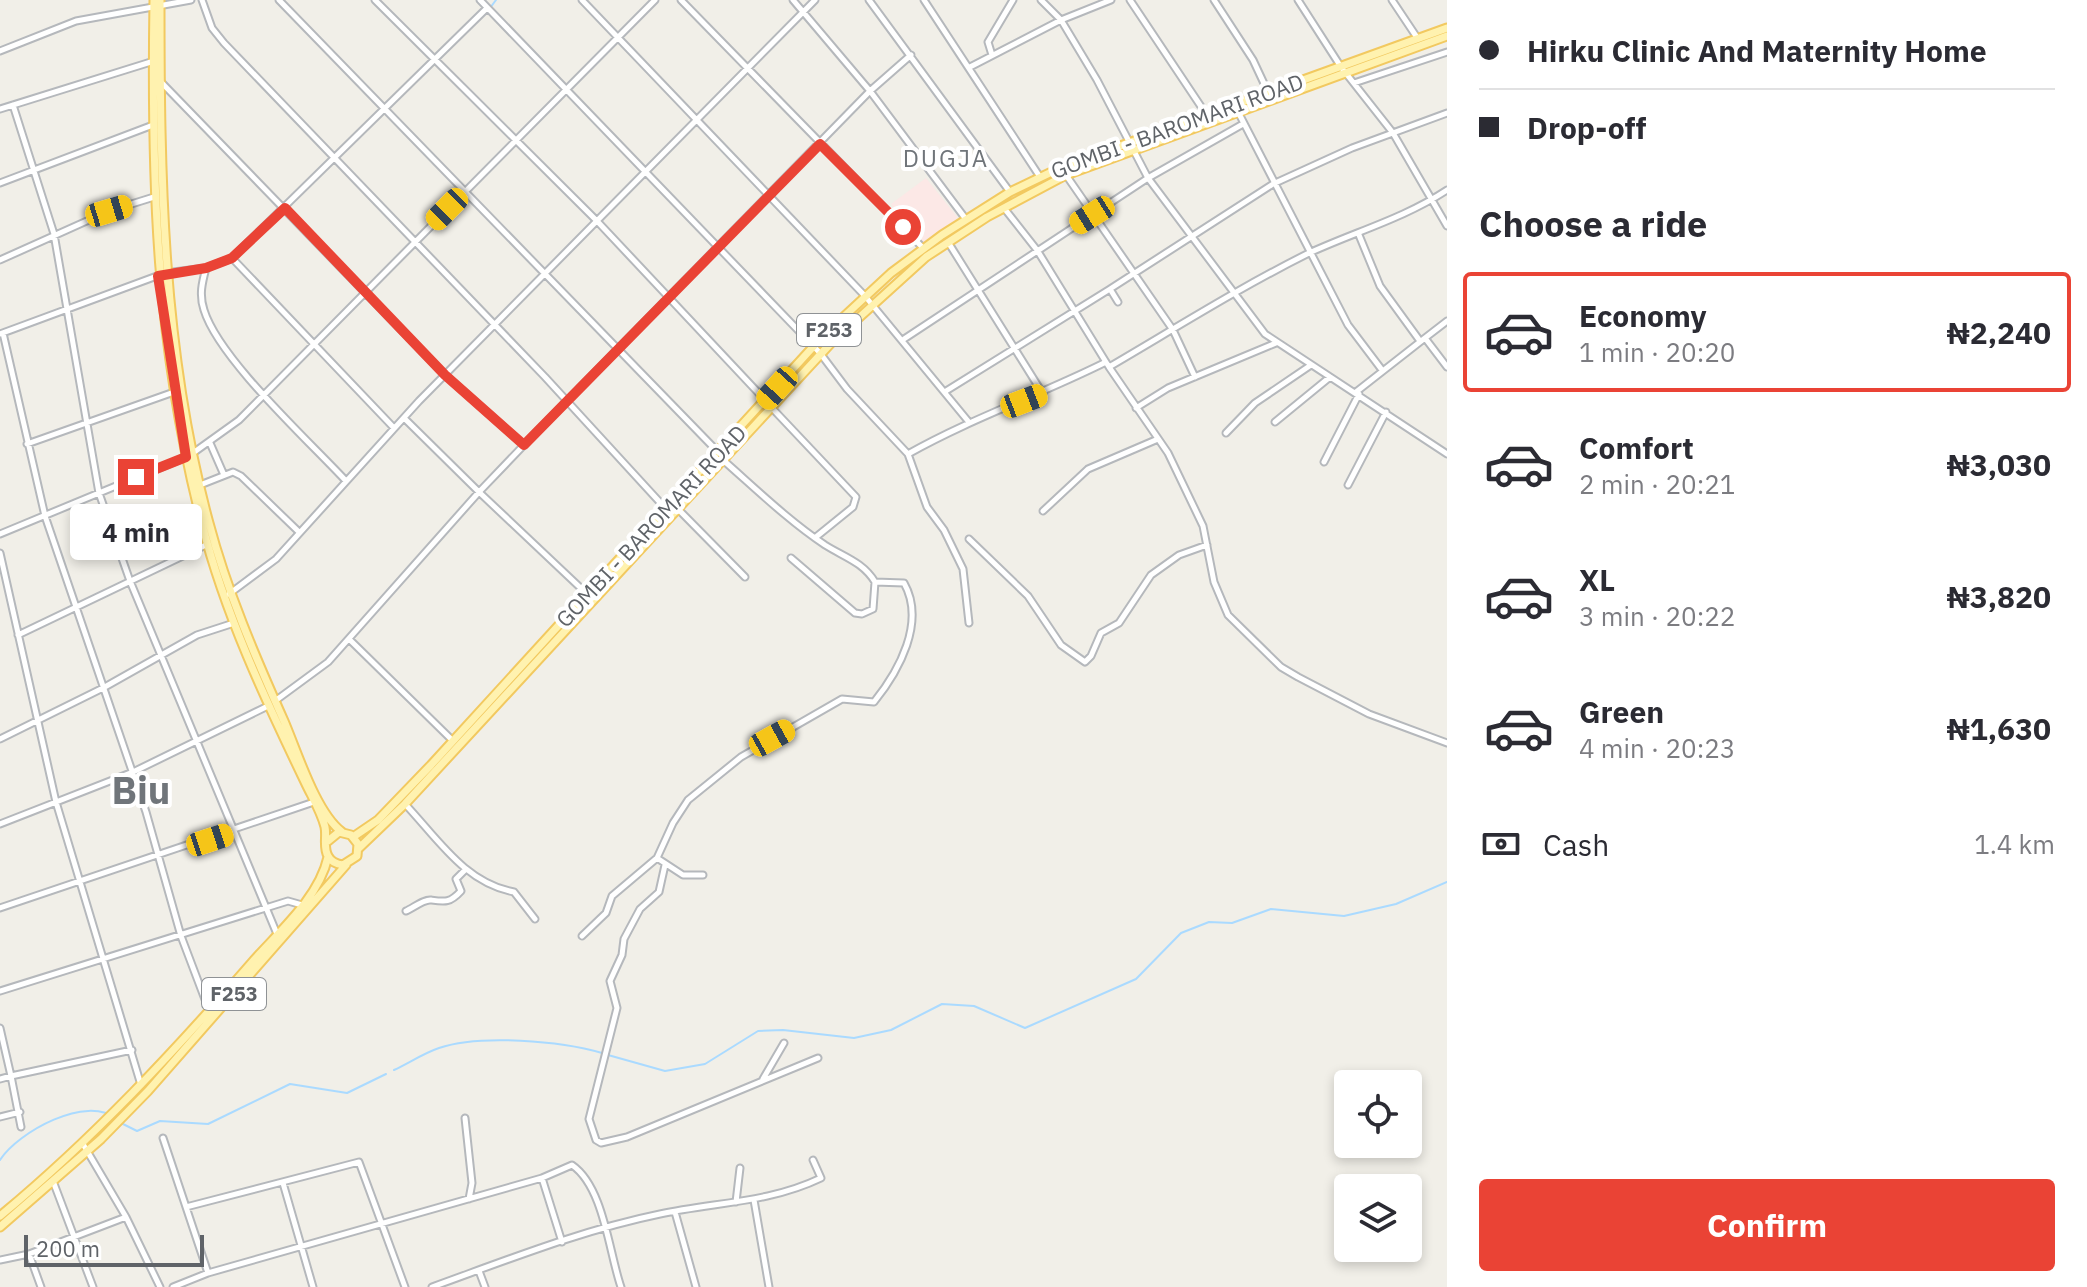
<!DOCTYPE html>
<html lang="en">
<head>
<meta charset="utf-8">
<style>
  :root { --surface:#fff; --page:#f2f2f3; --text:#2b2b33; --muted:#7c7c81; --line:#e1e1e2; --accent:#ea4335 }
  body { margin:0; font-family:"IBM Plex Sans",sans-serif; background:var(--page); color:var(--text); height:100vh; display:flex; flex-direction:column; font-size:30px; white-space:nowrap }
  * { box-sizing:border-box; margin:0 }
  p { font-size:26px; color:var(--muted) }
  .icon { flex:none; width:44px; height:44px; fill:none; stroke:currentColor; stroke-width:2; stroke-linecap:round; stroke-linejoin:round }
  .map { position:relative; flex:1; overflow:hidden }
  .panel { display:flex; flex-direction:column; background:var(--surface); width:640px }
  .panel>* { flex:none }
  .guide { display:grid; align-content:center; height:176px; padding:0 32px; background:var(--surface) }
  .buttons { position:absolute; left:1334px; top:1070px; display:grid; gap:16px }
  .buttons a { display:grid; place-items:center; width:88px; height:88px; border-radius:8px; background:var(--surface); box-shadow:0 4px 12px #0003; font-size:40px }
  .scale { position:absolute; left:24px; bottom:20px; width:180px; box-sizing:border-box; padding-left:8px; border:4px solid #5f6368; border-top:0; font-size:22px; line-height:28px; white-space:nowrap; color:#5f6368; -webkit-text-stroke:6px #fff; paint-order:stroke }
  .end { position:absolute; width:36px; height:36px; margin:-18px; border:10px solid #ea4335; background:#fff; box-shadow:0 0 0 4px #fff }
  .from { border-radius:50% }
  .bubble { position:absolute; height:56px; border-radius:8px; background:var(--surface); box-shadow:0 4px 12px #0003; font-size:26px; font-weight:700; line-height:56px; text-align:center }
  .car { position:absolute; width:24px; height:48px; margin:-24px -12px; border-radius:10px; box-shadow:0 0 6px 2px #0007; background:linear-gradient(#f5c518 24%,#345 0 40%,#f5c518 0 76%,#345 0 86%,#f5c518 0) }
  .guide b { display:flex; align-items:center; gap:28px; height:76px; font-size:30px }
  .guide b+b { border-top:2px solid var(--line) }
  .guide i { width:20px; height:20px; background:var(--text) }
  ul { padding:0; list-style:none }
  li { display:flex; align-items:center; gap:24px; height:120px; margin:0 16px 12px; padding:0 16px; border:4px solid transparent; border-radius:8px }
  li div { flex:1 }
  li b { display:block; font-size:30px }
  li em { font-style:normal; font-weight:700 }
  li.current { border-color:var(--accent) }
  li>.icon { width:72px; height:72px; stroke-width:1.5 }
  h2 { padding:0 32px; font-size:36px; line-height:96px }
  .pay { display:flex; align-items:center; gap:20px; height:88px; padding:0 32px; font-size:30px }
  .pay p { margin-inline-start:auto }
  .action { display:flex; gap:16px; margin-top:auto; padding:16px 32px }
  .action a { flex:1; height:92px; border-radius:8px; background:var(--accent); color:#fff; font-size:32px; font-weight:700; line-height:92px; text-align:center }
  main { display:flex; flex:1; min-height:0 }
  .map>svg:first-child { display:block }
  .medical { fill:#fce8e6 }
  .lines { fill:none; stroke-linecap:round; stroke-linejoin:round }
  .stream { stroke:#aadaff; stroke-width:2 }
  .street-casing { stroke:#b5b8bc; stroke-width:9 }
  .primary-casing { stroke:#f2c960; stroke-width:11 }
  .street { stroke:#fff; stroke-width:5 }
  .primary { stroke:#fff2af; stroke-width:7 }
  .route { stroke:#ea4335; stroke-width:10 }
  .labels { text-anchor:middle; stroke-width:8; stroke-linejoin:round; paint-order:stroke }
  .shield { fill:#fff; stroke:#8f9295; stroke-width:2 }
  .shield-label { font-size:20px; font-weight:bold; fill:#5f6368 }
  .street-label { font-size:22px; fill:#5f6368; stroke:#fff }
  .neighbourhood-label { font-size:24px; letter-spacing:2px; fill:#70757a; stroke:#fff }
  .town-label { font-size:38px; font-weight:bold; fill:#70757a; stroke:#fff }
</style>
</head>
<body>
<main>
<div class="map">
<svg width="1447" height="1287" viewBox="0 0 1447 1287">
  <rect width="100%" height="100%" fill="#f1efe8"/>
  <path class="medical" d="M926 178 958 218 922 243 891 204Z"/>
  <g class="lines">
    <path class="stream" d="M490 8 496 0
      M608 1055 665 1071 705 1064 758 1031 783 1030 854 1038 891 1030 942 1004 974 1006 1025 1028 1136 979 1181 933 1209 922 1232 923 1271 909 1344 916 1396 904 1447 882
      M394 1070C409 1063 424 1053 439 1048 480 1034 561 1041 602 1053
      M121 1123 137 1131 160 1121 208 1124 290 1084 347 1093 386 1074
      M0 1160C18 1132 87 1094 116 1119"/>
    <g class="street-casing">
      <path id="street" d="M202 0 212 28 224 43 545 377 666 509
        M279 0 718 452
        M375 0 597 221 765 400
        M480 0 820 353 847 389 908 454 927 507 944 530 963 569 969 623
        M582 0 865 296 968 421
        M681 0 923 248
        M793 0 870 91 965 218
        M869 0 1010 192
        M924 0 1040 177
        M1041 0 1061 20 1097 80 1148 178 1265 334 1447 454
        M1130 0 1206 114
        M1214 0 1253 60 1268 92
        M1298 0 1341 67 1393 133 1447 226
        M1392 0 1418 39
        M0 51 76 21 191 0
        M992 55 988 42 1013 0
        M970 67 1061 20 1111 0
        M160 81 445 375 524 445 479 492 404 418
        M1354 83 1447 52
        M1234 104 1348 325 1382 370
        M13 105 54 234 99 493 130 581 277 934
        M0 109 154 61
        M1066 175 1173 330 1195 377
        M0 183 153 125
        M1004 208 1037 250 1109 367 1168 453 1203 526 1214 582 1228 615 1281 667 1298 677 1369 714 1447 743
        M1359 235 1380 286 1420 341
        M948 242 1043 394
        M232 258 394 428
        M0 260 109 211 154 197
        M206 268C202 283 199 295 204 310 219 359 309 441 346 481
        M1118 302 1110 289 1273 184 1352 148 1447 113
        M1447 321 1425 338 1447 367
        M3 333 45 516 146 812 181 936 209 1010
        M0 334 165 273 206 268 232 258 487 8
        M904 339 1148 178 1243 124
        M1109 367C1174 329 1239 288 1307 254 1354 232 1403 219 1447 190
        M946 391 1110 289
        M1356 392 1425 338
        M771 407 856 497 853 507 816 537
        M1136 408 1168 388 1276 343
        M1275 422 1330 377
        M1226 433 1255 403 1311 365
        M210 443 224 475
        M27 444 174 392
        M524 445 870 91 911 55
        M193 453 239 420 655 0
        M908 454C972 418 1040 395 1106 362
        M723 460C756 489 789 521 825 545 844 557 863 562 875 582
        M1324 462 1359 394
        M200 485 233 472 241 476 299 532
        M1348 485 1386 412
        M678 509 745 577
        M1043 511 1088 469 1158 439
        M0 534 186 457
        M969 539 1028 596 1061 645 1085 662 1091 656 1101 633 1119 623 1151 575 1179 555 1207 545
        M0 553 56 802 141 1085
        M229 594 276 559 419 401 815 0
        M18 635 208 544
        M349 639 453 741
        M275 701 328 662 479 492 587 594
        M0 739 103 688 197 635 234 623
        M405 804C438 839 465 883 514 892L535 919
        M0 824 133 772 268 706
        M657 858 683 875H703
        M665 865 659 892 640 909 624 939 622 955 610 981 617 1008 589 1119 596 1140 601 1143 627 1137 818 1058
        M0 908 314 802
        M406 911C413 908 424 899 431 900 445 902 450 903 461 891L456 879 466 869
        M582 936 606 913 612 896 657 858 673 823 688 800 741 757 842 699 874 702C899 671 926 622 904 583L875 582 873 609 862 614 855 613 791 558
        M0 991 288 901 302 905
        M0 1028 11 1076 132 1050
        M0 1079 11 1076 21 1127
        M763 1079 784 1043
        M0 1117 20 1112
        M465 1118 472 1183 469 1199
        M163 1138 208 1273
        M83 1144 126 1217 160 1287
        M542 1178 562 1242
        M53 1181 93 1287
        M283 1183 313 1287
        M754 1200 769 1287
        M736 1202 740 1168
        M186 1207 359 1162 405 1287
        M675 1212 696 1287
        M29 1254 41 1287
        M0 1260 29 1254 126 1217
        M479 1271 485 1287
        M173 1287 208 1273 542 1178 572 1165C604 1187 609 1253 621 1287
        M432 1287C507 1260 582 1230 660 1214 715 1202 769 1203 821 1178L813 1160"/>
    </g>
    <g class="primary-casing">
      <path id="primary" d="M154 0C151 182 156 346 202 524 225 614 265 699 305 782 312 797 321 811 325 827 327 836 323 848 328 856 331 862 336 864 343 865L357 856 358 844 351 835 339 832 328 841
        M160 0C160 176 162 351 209 523 227 591 255 656 284 721 297 751 316 813 342 832
        M353 837 378 820 431 765 823 336 891 273 942 235 1010 192 1062 167 1447 28
        M358 849 405 804 831 343 926 257 987 217 1066 175 1447 36
        M0 1216C93 1139 175 1051 254 960 281 930 319 897 328 857
        M0 1227 101 1139 148 1091 346 865"/>
    </g>
    <use href="#street" class="street"/>
    <use href="#primary" class="primary"/>
  </g>
  <g class="lines">
    <path class="route" d="M136 477 186 457 158 276 206 268 232 258 285 208 445 375 524 445 820 144 903 227"/>
  </g>
  <g class="labels">
    <g class="shield">
      <rect x="797" y="314" width="64" height="32" rx="6"/>
      <rect x="202" y="978" width="64" height="32" rx="6"/>
    </g>
    <g class="shield-label">
      <text x="829" y="337">F253</text>
      <text x="234" y="1001">F253</text>
    </g>
    <g class="street-label">
      <text transform="translate(1177 126) rotate(-20)" y="8">GOMBI - BAROMARI ROAD</text>
      <text transform="translate(651 526) rotate(-47)" y="8">GOMBI - BAROMARI ROAD</text>
    </g>
    <g class="neighbourhood-label">
      <text x="946" y="167">DUGJA</text>
    </g>
    <g class="town-label">
      <text x="141" y="804">Biu</text>
    </g>
  </g>
</svg>
<div class="buttons">
<a><svg class="icon" aria-label="locate" viewBox="0 0 24 24"><circle cx="12" cy="12" r="6"/><path d="M12 2v4M12 18v4M2 12h4M18 12h4"/></svg></a>
<a><svg class="icon" aria-label="layers" viewBox="0 0 24 24"><path d="M12 4l9 5-9 5-9-5zM3 14l9 5 9-5"/></svg></a>
</div>
<div class="scale">200 m</div>
<i class="end from" style="left:903px;top:227px"></i>
<i class="end" style="left:136px;top:477px"></i>
<div class="bubble" style="left:70px;top:504px;width:132px">4 min</div>
<i class="car" style="left:447px;top:209px;rotate:225deg"></i>
<i class="car" style="left:109px;top:211px;rotate:73deg"></i>
<i class="car" style="left:1092px;top:215px;rotate:238deg"></i>
<i class="car" style="left:777px;top:388px;rotate:222deg"></i>
<i class="car" style="left:1024px;top:401px;rotate:69deg"></i>
<i class="car" style="left:772px;top:738px;rotate:61deg"></i>
<i class="car" style="left:210px;top:840px;rotate:72deg"></i>
</div>
<section class="panel">
<div class="guide">
<b><i class="from"></i>Hirku Clinic And Maternity Home</b>
<b><i></i>Drop-off</b>
</div>
<h2>Choose a ride</h2>
<ul>
<li class="current"><svg class="icon" aria-label="car" viewBox="0 0 24 24"><path d="M5 17H2v-5l4-1 3-4h7l3 4 3 1v5h-3M9 17h6M6 11h13"/><circle cx="7" cy="17" r="2"/><circle cx="17" cy="17" r="2"/></svg><div><b>Economy</b><p>1 min · 20:20</p></div><em>₦2,240</em></li>
<li><svg class="icon" aria-label="car" viewBox="0 0 24 24"><path d="M5 17H2v-5l4-1 3-4h7l3 4 3 1v5h-3M9 17h6M6 11h13"/><circle cx="7" cy="17" r="2"/><circle cx="17" cy="17" r="2"/></svg><div><b>Comfort</b><p>2 min · 20:21</p></div><em>₦3,030</em></li>
<li><svg class="icon" aria-label="car" viewBox="0 0 24 24"><path d="M5 17H2v-5l4-1 3-4h7l3 4 3 1v5h-3M9 17h6M6 11h13"/><circle cx="7" cy="17" r="2"/><circle cx="17" cy="17" r="2"/></svg><div><b>XL</b><p>3 min · 20:22</p></div><em>₦3,820</em></li>
<li><svg class="icon" aria-label="car" viewBox="0 0 24 24"><path d="M5 17H2v-5l4-1 3-4h7l3 4 3 1v5h-3M9 17h6M6 11h13"/><circle cx="7" cy="17" r="2"/><circle cx="17" cy="17" r="2"/></svg><div><b>Green</b><p>4 min · 20:23</p></div><em>₦1,630</em></li>
</ul>
<div class="pay"><svg class="icon" aria-label="cash" viewBox="0 0 24 24"><path d="M3 7h18v10H3z"/><circle cx="12" cy="12" r="2"/></svg>Cash<p>1.4 km</p></div>
<div class="action"><a>Confirm</a></div>
</section>
</main>
</body>
</html>
